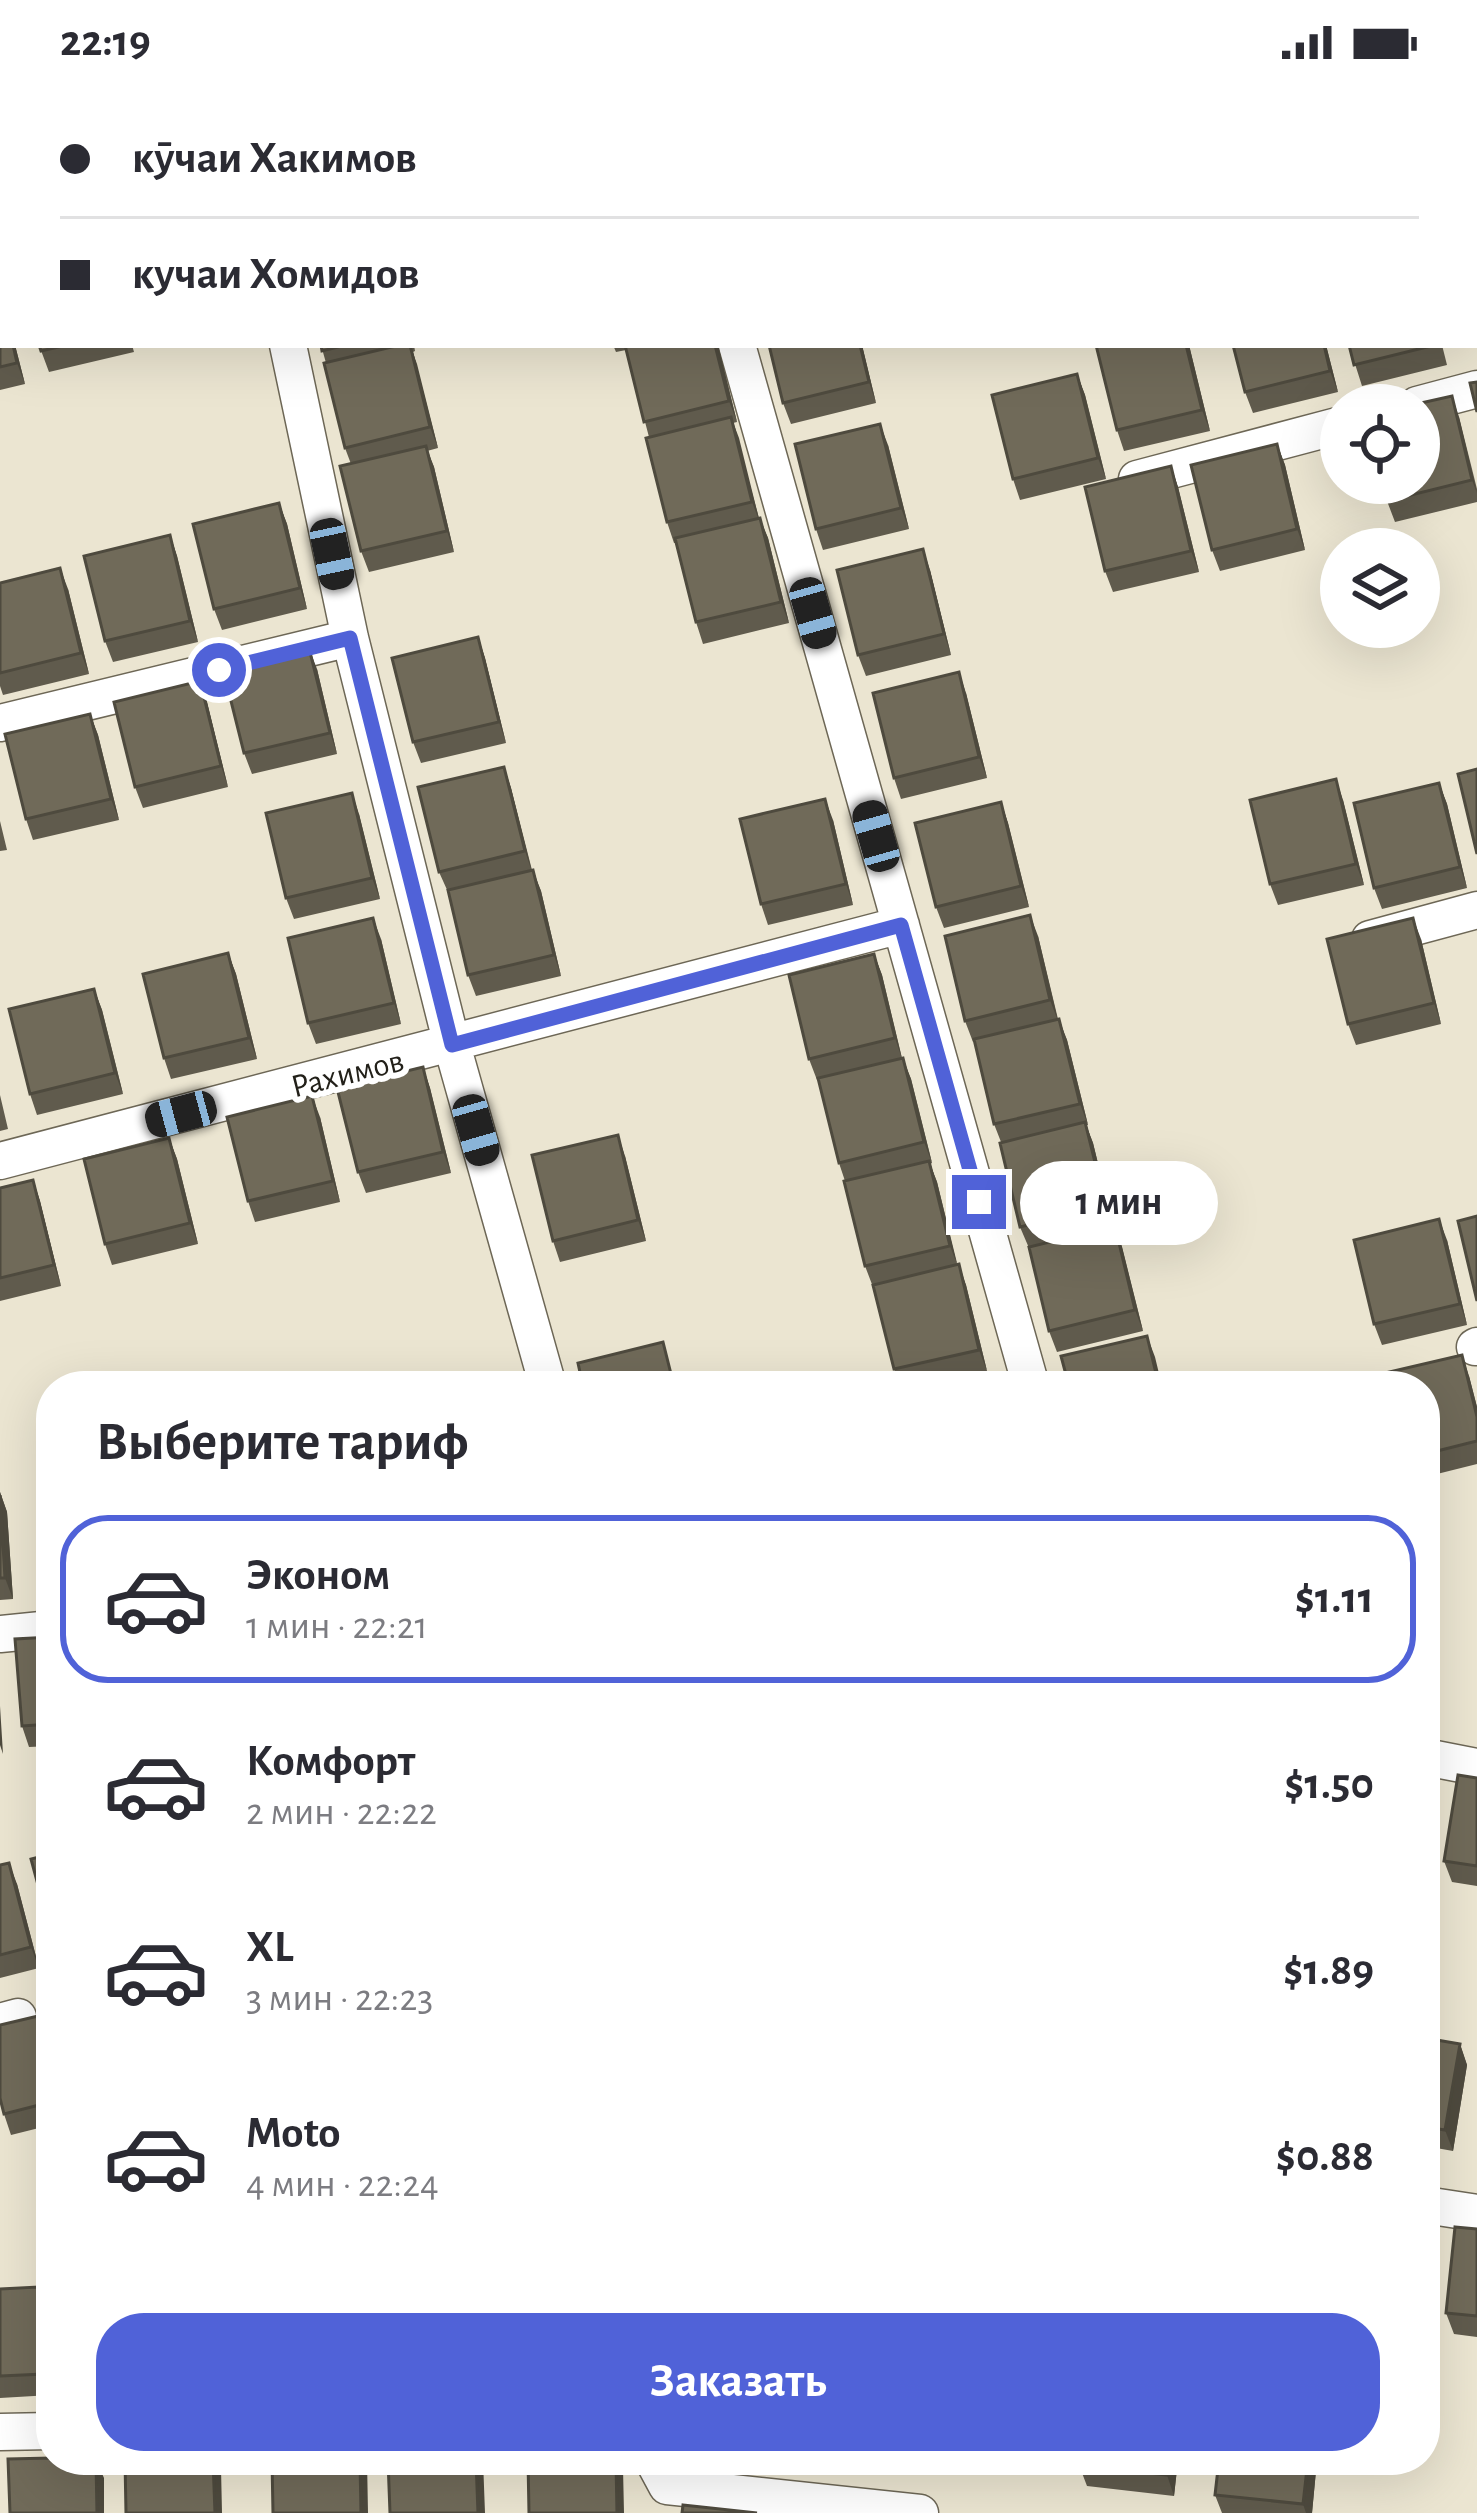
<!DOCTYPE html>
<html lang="ru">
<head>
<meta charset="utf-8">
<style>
  :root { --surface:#fff; --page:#f2f2f3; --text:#2b2b33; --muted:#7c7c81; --line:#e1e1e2; --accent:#5062d8 }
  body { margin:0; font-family:"Alegreya Sans",sans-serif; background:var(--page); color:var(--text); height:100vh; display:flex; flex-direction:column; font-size:45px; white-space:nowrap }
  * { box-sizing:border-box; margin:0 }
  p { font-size:39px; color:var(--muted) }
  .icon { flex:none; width:66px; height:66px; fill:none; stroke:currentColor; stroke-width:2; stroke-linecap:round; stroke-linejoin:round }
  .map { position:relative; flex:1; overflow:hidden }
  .drawer { position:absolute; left:36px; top:1287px; width:1404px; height:1104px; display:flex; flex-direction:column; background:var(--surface); border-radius:48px; box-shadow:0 12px 48px #0002 }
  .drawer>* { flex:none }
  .guide { position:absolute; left:0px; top:0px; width:1479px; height:264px; box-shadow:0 12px 48px #0002; display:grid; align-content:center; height:264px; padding:0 60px; background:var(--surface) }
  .buttons { position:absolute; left:1320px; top:300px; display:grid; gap:24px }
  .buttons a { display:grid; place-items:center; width:120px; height:120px; border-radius:50%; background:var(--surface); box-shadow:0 12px 48px #0002; font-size:60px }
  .end { position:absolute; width:54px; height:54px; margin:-27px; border:15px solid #5062d8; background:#fff; box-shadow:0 0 0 6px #fff }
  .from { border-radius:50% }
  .bubble { position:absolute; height:84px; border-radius:42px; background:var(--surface); box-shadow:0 12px 48px #0002; font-size:39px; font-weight:600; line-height:84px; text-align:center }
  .car { position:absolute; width:36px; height:72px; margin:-36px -18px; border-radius:15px; box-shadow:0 0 9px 3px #0007; background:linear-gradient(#222 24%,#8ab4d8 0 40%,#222 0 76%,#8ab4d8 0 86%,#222 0) }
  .guide b { display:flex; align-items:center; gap:42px; height:114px; font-size:45px }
  .guide b+b { border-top:3px solid var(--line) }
  .guide i { width:30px; height:30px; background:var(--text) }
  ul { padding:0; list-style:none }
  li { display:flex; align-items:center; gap:36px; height:168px; margin:0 24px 18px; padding:0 36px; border:6px solid transparent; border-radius:48px }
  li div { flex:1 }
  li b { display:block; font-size:45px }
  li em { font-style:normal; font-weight:600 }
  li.current { border-color:var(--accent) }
  li>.icon { width:108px; height:108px; stroke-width:1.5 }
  h2 { padding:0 60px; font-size:54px; line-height:144px }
  .action { display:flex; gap:24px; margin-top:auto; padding:24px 60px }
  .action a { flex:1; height:138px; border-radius:48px; background:var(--accent); color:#fff; font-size:48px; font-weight:600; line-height:138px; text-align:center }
  .status { display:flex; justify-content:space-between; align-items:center; height:84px; padding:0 60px; background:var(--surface); direction:ltr }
  .status svg { height:33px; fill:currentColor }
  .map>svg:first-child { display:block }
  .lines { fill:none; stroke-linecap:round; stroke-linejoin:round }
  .street-casing { stroke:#6d6756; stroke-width:39 }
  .street { stroke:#fff; stroke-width:36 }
  .wall { fill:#605b4d }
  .shaded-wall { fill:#4e4a3e }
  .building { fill:#706a59; stroke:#4e4a3e; stroke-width:3 }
  .route { stroke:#5062d8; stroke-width:15 }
  .labels { text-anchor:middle; stroke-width:12; stroke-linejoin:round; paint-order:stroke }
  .street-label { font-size:33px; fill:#222019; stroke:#fff }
</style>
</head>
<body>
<div class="status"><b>22:19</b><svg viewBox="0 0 49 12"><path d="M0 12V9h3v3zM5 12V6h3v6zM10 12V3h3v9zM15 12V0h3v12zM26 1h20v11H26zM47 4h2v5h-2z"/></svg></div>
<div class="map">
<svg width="1477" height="2429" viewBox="0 0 1477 2429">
  <rect width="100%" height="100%" fill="#ebe5d1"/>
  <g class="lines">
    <g class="street-casing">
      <path id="street" d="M239 0V3
        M663 0 664 3
        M736 3 748 0
        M0 191 3 190
        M288 261 350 554 452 961 548 1302
        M737 261 1031 1302
        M1417 321 1477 305
        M1137 395 1341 341
        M0 639 350 554
        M1370 855 1477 826
        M0 1077 901 841
        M1475 1263 1477 1262
        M0 1550 51 1545
        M1425 1673 1477 1683
        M0 1938 18 1933
        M1425 2121 1477 2129
        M0 2348 51 2347
        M653 2376 667 2402 920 2429"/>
    </g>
    <use href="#street" class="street"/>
  </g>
  <path class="wall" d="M544 0H637L638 3H544Z
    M1055 0H1148L1149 3H1056Z
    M1175 0H1223L1210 3H1176Z
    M0 205 3 214V261H15L25 300 0 306Z
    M39 261H132L134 268 49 288Z
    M321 261H414L415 267 413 268 438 364 427 367 434 383 454 468 369 488 361 467 351 380 345 364 326 279Z
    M613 261H718L737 338 733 339 759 434 768 454 789 539 703 560 696 538 676 459H674L667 438 649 353 626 266 616 268Z
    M862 261 876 319 791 340 783 319Z
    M1096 261H1189L1210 347 1124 367 1117 346Z
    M1326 261 1338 308 1253 329 1245 308Z
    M1349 261H1442L1447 281 1362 302Z
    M1077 290 1085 311 1106 395 1020 416 1013 395Z
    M1459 333 1477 405V418L1395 438 1387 417Z
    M1277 360 1285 381 1305 466 1220 487 1212 466Z
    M888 361 909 445 823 466 816 445Z
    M1171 382 1178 403 1199 488 1113 508 1105 487Z
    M279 419 287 440 307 525 222 546 214 525Z
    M170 451 177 472 198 558 113 578 105 557Z
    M930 486 951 571 866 592 858 571Z
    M0 499 68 505 89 590 3 611 0 602Z
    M478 553 485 574 506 659 421 679 413 658Z
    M317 585 337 670 252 690 244 669Z
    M200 597 207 618 228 703 143 724 135 703Z
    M966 609 987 694 901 715 894 694Z
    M90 630 98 651 119 736 33 756 26 735Z
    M504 683 511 704 532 786 541 807 561 892 476 912 468 891 448 808 439 788Z
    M1439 699 1447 720 1467 804 1382 825 1374 804Z
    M1343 716 1364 801 1278 821 1270 800Z
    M1001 718 1008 739 1029 823 944 844 936 823Z
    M359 730 380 815 294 835 286 814Z
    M833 736 853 821 768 841 761 820Z
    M0 737 7 766 0 767Z
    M1038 852 1058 935 1067 956 1088 1041H1086L1093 1059 1113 1142 1122 1163 1143 1247 1057 1268 1049 1247 1029 1164 1020 1143 1001 1058 994 1040 974 957 973 958 965 937Z
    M381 855 401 940 316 960 308 939Z
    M1421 855 1441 940 1356 961 1348 940Z
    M228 869 236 890 257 975 171 995 164 974Z
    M874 870 882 891 902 974 911 995 932 1079 930 1080 937 1098 957 1181 966 1201 987 1287 920 1302H900L894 1285 873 1203 865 1182 845 1097 839 1079 818 996H817L809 975Z
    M94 905 102 926 123 1010 37 1031 30 1010Z
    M423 983 430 1004 451 1089 366 1109 358 1088Z
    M0 1011 8 1045 0 1047Z
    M320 1033 340 1118 255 1138 248 1117Z
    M169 1054 177 1075 198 1160 112 1181 105 1160Z
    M625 1072 646 1157 560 1178 553 1157Z
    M33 1096 40 1117 61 1202 0 1217V1104Z
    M1447 1156 1467 1241 1382 1261 1374 1240Z
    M1469 1292 1477 1323V1380L1425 1393V1302Z
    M0 1408 7 1428 13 1515 0 1516Z
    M51 1553V1662L29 1663 22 1642Z
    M1477 1694V1802L1452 1798 1444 1777Z
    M0 1781 17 1800 39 1884 0 1894Z
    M51 1929V2041L11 2051 4 2030Z
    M1425 1954 1460 1960 1467 1981 1453 2067 1425 2062Z
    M1477 2145V2253L1454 2250 1446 2229Z
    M0 2205 46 2224 51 2311 0 2314Z
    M858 2376H948L947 2389 860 2380Z
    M1178 2376 1174 2412 1087 2402 1079 2381Z
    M1219 2376H1317L1312 2429H1222L1215 2411Z"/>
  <path class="shaded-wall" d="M13 261H15L25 300 17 279Z
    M410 261 417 280 438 364 430 343Z
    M715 261H718L737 338 729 317Z
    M860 261H862L876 319 869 298Z
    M1186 261H1189L1210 347 1202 326Z
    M1324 261H1326L1338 308 1330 287Z
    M1077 290 1085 311 1106 395 1098 374Z
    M1452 312 1459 333 1477 409 1472 396Z
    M731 333 739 354 760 439 752 418Z
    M880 340 888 361 909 445 901 424Z
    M1277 360 1285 381 1305 466 1297 445Z
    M426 362 434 383 454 468 447 447Z
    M1171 382 1178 403 1199 488 1191 467Z
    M279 419 287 440 307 525 300 504Z
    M760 434 768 454 789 539 781 518Z
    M170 451 177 472 198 558 190 537Z
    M923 465 930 486 951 571 944 550Z
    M60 484 68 505 89 590 81 569Z
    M478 553 485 574 506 659 499 638Z
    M309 564 317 585 337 670 330 649Z
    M959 588 966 609 987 694 979 673Z
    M200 597 207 618 228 703 221 682Z
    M90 630 98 651 119 736 111 715Z
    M504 683 511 704 532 788 525 767Z
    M1336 695 1343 716 1364 801 1356 780Z
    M1439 699 1447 720 1467 804 1460 783Z
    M352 709 359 730 380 815 372 794Z
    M825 715 833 736 853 821 846 800Z
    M1001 718 1008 739 1029 823 1021 802Z
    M533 786 541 807 561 892 554 871Z
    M1030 831 1038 852 1058 937 1050 916Z
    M373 834 381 855 401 940 394 919Z
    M1413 834 1421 855 1441 940 1434 919Z
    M228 869 236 890 257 975 249 954Z
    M874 870 882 891 902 975 895 954Z
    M94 905 102 926 123 1010 115 989Z
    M1059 935 1067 956 1088 1041 1080 1020Z
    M903 974 911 995 932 1079 924 1058Z
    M423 983 430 1004 451 1089 443 1068Z
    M312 1012 320 1033 340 1118 333 1097Z
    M1085 1038 1093 1059 1114 1144 1106 1123Z
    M618 1051 625 1072 646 1157 638 1136Z
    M169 1054 177 1075 198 1160 190 1139Z
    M929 1077 937 1098 958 1183 950 1162Z
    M33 1096 40 1117 61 1202 54 1181Z
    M1439 1135 1447 1156 1467 1241 1460 1220Z
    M1115 1142 1122 1163 1143 1247 1135 1226Z
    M959 1180 966 1201 987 1287 979 1266Z
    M1147 1252 1155 1273 1162 1302H1159Z
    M1462 1271 1469 1292 1477 1323V1333Z
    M0 1408 7 1428 13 1515 5 1494Z
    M0 1622 3 1670 0 1661Z
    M9 1779 17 1800 39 1884 31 1863Z
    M1460 1960 1467 1981 1453 2067 1445 2046Z
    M38 2203 46 2224 51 2309 44 2290Z
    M96 2376 104 2394V2429H97Z
    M213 2376H218L221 2384 222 2429H215Z
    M360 2376H367L368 2429H361Z
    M476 2376H483L485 2429H478Z
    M616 2376H621L623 2384 624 2429H617Z
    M1168 2376H1178L1174 2412 1167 2391Z
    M1308 2376H1317L1312 2429H1306L1303 2420Z"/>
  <path class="building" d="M113 0H202L203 3H113Z
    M264 0H355V3H265Z
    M396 0H486L487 3H396Z
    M544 0H574L562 3H544Z
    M845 0H936L937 3H846Z
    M1055 0H1129L1117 3H1056Z
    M0 210 3 222V261H13L17 279 0 283Z
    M39 261H67L41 267Z
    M321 261H346L322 267Z
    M400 261H410L430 343 345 364 324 279Z
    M625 261H715L729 317 644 338Z
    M769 261H860L869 298 783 319Z
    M1096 261H1186L1202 326 1117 346Z
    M1233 261H1324L1330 287 1245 308Z
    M1349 261H1435L1354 281Z
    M1077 290 1098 374 1013 395 992 311Z
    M1477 298V328L1470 299Z
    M1452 312 1472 396 1387 417 1383 399H1419V321H1412Z
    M731 333 752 418 667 438 646 354Z
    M880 340 901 424 816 445 795 360Z
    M1277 360 1297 445 1212 466 1191 381Z
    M426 362 447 447 361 467 340 382Z
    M1171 382 1191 467 1105 487 1085 403Z
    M279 419 300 504 214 525 193 440Z
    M760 434 781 518 696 538 675 454Z
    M170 451 190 537 105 557 84 472Z
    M923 465 944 550 858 571 837 486Z
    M60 484 81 569 0 589V499Z
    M478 553 499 638 413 658 392 574Z
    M309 564 330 649 244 669 223 585Z
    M959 588 979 673 894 694 873 609Z
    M200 597 221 682 135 703 114 618Z
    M90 630 111 715 26 735 5 650Z
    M504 683 525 767 439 788 418 703Z
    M1477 685V770L1458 690Z
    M1336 695 1356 780 1270 800 1250 716Z
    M1439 699 1460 783 1374 804 1354 719Z
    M352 709 372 794 286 814 266 729Z
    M825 715 846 800 761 820 740 735Z
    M1001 718 1021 802 936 823 915 739Z
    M533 786 554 871 468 891 448 806Z
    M1030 831 1050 916 965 937 945 852Z
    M373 834 394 919 308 939 288 854Z
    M1413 834 1434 919 1348 940 1327 855Z
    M228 869 249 954 164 974 143 890Z
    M874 870 895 954 809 975 789 891Z
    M94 905 115 989 30 1010 9 925Z
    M1059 935 1080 1020 994 1040 974 955Z
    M903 974 924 1058 839 1079 818 994Z
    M423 983 443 1068 358 1088 337 1004Z
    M312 1012 333 1097 248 1117 227 1033Z
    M1085 1038 1106 1123 1020 1143 1000 1059Z
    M618 1051 638 1136 553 1157 532 1071Z
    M169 1054 190 1139 105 1160 84 1075Z
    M929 1077 950 1162 865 1182 844 1097Z
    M33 1096 54 1181 0 1194V1104Z
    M1477 1132V1217L1458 1137Z
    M1439 1135 1460 1220 1374 1240 1354 1156Z
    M1115 1142 1135 1226 1049 1247 1029 1163Z
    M959 1180 979 1266 894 1285 873 1201Z
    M1147 1252 1159 1302H1069L1061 1272Z
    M663 1258 674 1302H583L578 1279Z
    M1462 1271 1477 1333V1357L1425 1370V1302H1379L1376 1291Z
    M991 1291 994 1302H944Z
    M0 1411 5 1494H0Z
    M51 1553V1640L22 1642 15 1555Z
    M1458 1691 1477 1694V1782L1444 1777Z
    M51 1770V1849L31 1775Z
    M9 1779 31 1863 0 1871V1781Z
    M51 1929V2018L4 2030 0 2014V1941Z
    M1425 1954 1460 1960 1445 2046 1425 2043Z
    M1455 2143 1477 2145V2232L1446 2229Z
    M38 2203 44 2290 0 2292V2205Z
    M51 2374V2376H96L97 2429H10L8 2375Z
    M125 2376H213L215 2429H126Z
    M272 2376H360L361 2429H273Z
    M388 2376H476L478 2429H390Z
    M528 2376H616L617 2429H529Z
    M1080 2376H1168L1167 2391 1079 2381Z
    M1219 2376H1308L1303 2420 1215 2411Z
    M683 2421 757 2429H682Z"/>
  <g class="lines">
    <path class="route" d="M219 586 350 554 452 961 901 841 979 1118"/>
  </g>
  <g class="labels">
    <g class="street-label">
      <text transform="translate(347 988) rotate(-14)" y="12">Рахимов</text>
    </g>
  </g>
</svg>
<div class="buttons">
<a><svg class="icon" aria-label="locate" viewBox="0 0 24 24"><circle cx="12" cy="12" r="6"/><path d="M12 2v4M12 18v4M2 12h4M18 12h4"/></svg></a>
<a><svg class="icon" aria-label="layers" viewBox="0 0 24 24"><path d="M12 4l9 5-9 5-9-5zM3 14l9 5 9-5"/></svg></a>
</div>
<i class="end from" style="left:219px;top:586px"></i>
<i class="end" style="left:979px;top:1118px"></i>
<div class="bubble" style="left:1020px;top:1077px;width:198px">1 мин</div>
<i class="car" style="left:332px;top:470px;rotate:168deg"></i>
<i class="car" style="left:813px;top:529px;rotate:164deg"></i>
<i class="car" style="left:876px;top:752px;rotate:344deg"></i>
<i class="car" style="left:181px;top:1030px;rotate:255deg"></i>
<i class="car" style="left:476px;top:1046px;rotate:164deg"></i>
<div class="guide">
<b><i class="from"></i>кӯчаи Хакимов</b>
<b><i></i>кучаи Хомидов</b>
</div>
<section class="drawer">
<h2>Выберите тариф</h2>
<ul>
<li class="current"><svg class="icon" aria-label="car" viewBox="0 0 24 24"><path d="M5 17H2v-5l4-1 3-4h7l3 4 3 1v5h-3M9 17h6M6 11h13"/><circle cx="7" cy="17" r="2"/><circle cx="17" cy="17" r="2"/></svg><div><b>Эконом</b><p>1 мин · 22:21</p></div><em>$1.11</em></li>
<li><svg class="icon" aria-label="car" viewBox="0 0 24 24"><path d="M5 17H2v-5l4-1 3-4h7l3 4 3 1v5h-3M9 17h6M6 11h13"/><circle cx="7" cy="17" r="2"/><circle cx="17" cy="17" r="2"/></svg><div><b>Комфорт</b><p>2 мин · 22:22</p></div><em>$1.50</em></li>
<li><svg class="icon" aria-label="car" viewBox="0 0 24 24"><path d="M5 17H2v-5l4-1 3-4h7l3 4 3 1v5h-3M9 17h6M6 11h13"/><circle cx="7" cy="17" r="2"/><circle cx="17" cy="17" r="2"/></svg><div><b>XL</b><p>3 мин · 22:23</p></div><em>$1.89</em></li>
<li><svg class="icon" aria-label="car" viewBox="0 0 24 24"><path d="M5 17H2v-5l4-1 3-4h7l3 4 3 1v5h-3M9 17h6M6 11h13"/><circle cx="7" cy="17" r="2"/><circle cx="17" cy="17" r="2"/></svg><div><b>Moto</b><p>4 мин · 22:24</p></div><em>$0.88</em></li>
</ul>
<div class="action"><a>Заказать</a></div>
</section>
</div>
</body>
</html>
